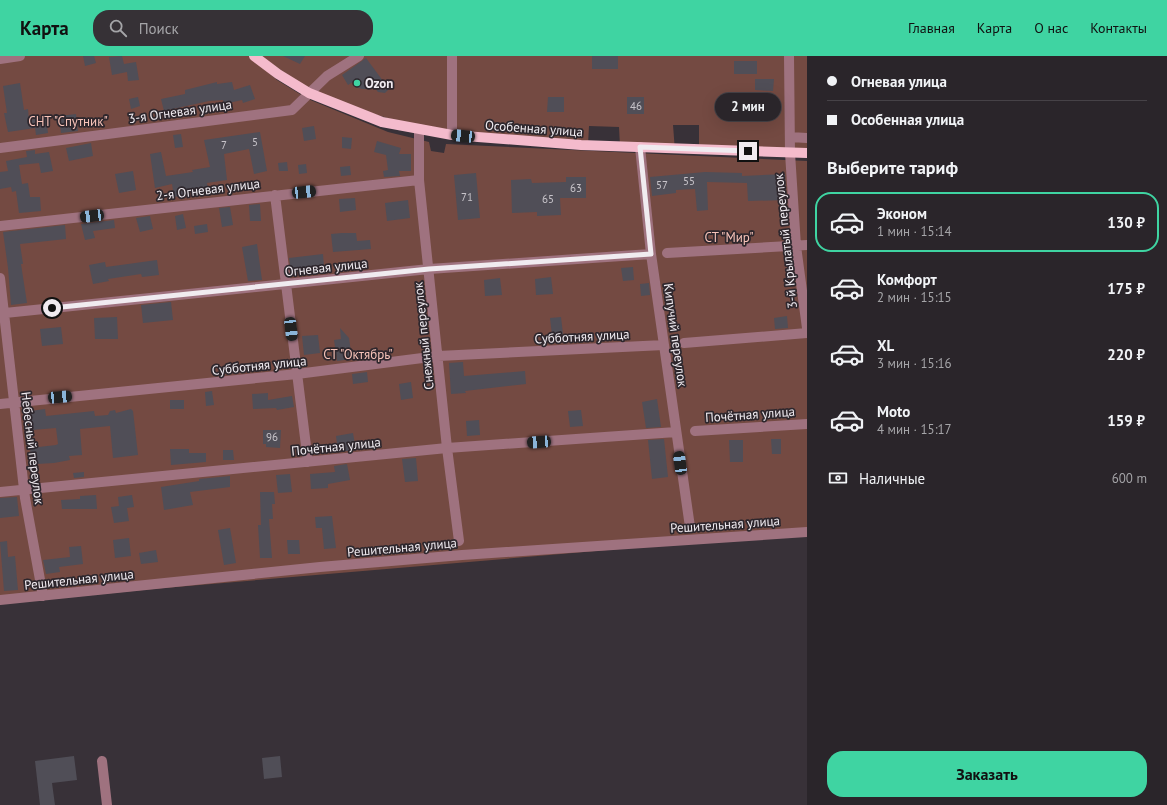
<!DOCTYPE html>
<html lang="ru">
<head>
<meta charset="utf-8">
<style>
  :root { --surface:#2a252a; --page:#363136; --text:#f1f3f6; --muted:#a5a5a8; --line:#464247; --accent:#3fd4a2 }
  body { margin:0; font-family:"PT Sans",sans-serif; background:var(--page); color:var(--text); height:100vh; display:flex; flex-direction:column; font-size:15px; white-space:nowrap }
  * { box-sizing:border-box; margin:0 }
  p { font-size:13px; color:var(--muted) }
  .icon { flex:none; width:22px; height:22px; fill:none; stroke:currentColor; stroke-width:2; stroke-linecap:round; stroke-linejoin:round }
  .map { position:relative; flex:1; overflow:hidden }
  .details { display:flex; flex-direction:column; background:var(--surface); width:360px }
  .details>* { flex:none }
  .hud { display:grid; align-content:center; height:88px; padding:0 20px; background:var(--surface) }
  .end { position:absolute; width:18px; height:18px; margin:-9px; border:5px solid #f0ebf0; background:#111; box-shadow:0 0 0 2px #111 }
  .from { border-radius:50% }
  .bubble { position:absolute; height:28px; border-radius:14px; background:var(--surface); box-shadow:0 4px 16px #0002,0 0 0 1px var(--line); font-size:13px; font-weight:800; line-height:28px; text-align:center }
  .car { position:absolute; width:12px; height:24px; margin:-12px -6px; border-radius:5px; box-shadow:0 0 3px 1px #0007; background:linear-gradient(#222 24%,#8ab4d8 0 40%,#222 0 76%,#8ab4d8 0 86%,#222 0) }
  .hud b { display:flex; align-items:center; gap:14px; height:38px; font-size:15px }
  .hud b+b { border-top:1px solid var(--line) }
  .hud i { width:10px; height:10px; background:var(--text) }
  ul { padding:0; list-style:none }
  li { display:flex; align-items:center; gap:12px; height:60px; margin:0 8px 6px; padding:0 12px; border:2px solid transparent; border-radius:16px }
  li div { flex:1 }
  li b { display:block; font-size:15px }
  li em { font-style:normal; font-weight:800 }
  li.active { border-color:var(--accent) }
  li>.icon { width:36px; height:36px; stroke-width:1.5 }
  h2 { padding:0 20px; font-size:18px; line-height:48px }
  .pay { display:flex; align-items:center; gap:10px; height:44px; padding:0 20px; font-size:15px }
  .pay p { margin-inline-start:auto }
  .action { display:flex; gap:8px; margin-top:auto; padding:8px 20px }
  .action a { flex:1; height:46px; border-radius:16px; background:var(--accent); color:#111; font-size:16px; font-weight:800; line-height:46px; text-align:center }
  header { display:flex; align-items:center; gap:24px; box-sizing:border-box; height:56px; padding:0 20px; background:var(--accent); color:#111 }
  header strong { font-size:19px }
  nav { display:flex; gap:22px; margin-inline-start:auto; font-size:14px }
  .search { width:280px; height:36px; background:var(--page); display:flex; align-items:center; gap:10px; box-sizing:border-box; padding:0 14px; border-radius:16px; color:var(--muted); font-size:15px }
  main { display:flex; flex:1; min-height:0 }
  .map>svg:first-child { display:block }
  .green { fill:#744a42 }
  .building { fill:#504e57 }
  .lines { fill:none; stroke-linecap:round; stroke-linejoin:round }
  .minor { stroke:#9f727f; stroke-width:10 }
  .major { stroke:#f4bbcc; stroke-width:10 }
  .route { stroke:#f0ebf0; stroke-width:5 }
  .poi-dot { fill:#3fd4a2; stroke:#2e272d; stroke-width:1.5 }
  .labels { text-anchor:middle; stroke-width:3.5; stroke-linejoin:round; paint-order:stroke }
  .number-label { font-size:11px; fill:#c8c4ca }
  .poi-label { font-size:13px; font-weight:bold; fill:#f0ebf0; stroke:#2e272d; text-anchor:start }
  .street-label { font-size:13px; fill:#f0ebf0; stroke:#2e272d }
  .park-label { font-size:13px; fill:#f8c4b9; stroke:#2e272d }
</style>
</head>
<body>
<header>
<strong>Карта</strong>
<div class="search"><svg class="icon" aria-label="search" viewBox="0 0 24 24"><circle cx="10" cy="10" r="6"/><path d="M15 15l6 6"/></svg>Поиск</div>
<nav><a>Главная</a><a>Карта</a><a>О нас</a><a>Контакты</a></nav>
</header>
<main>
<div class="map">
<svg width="807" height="749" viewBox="0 0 807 749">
  <rect width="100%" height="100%" fill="#383138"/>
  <path class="green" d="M0 0H250L277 24 308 43 388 76 429 86 431 95 444 97 446 88 807 105V477L164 532 0 548Z
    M260 0H807V97L699 93V69H673L675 95 620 90 619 71 589 70 588 89 448 80 347 50 309 33Z"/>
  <path class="building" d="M83 0H94L96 7 85 10Z
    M122 0 124 8 136 6 139 24 128 25 127 16 112 19 109 1Z
    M283 0H305L300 8Z
    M592 0H618V13H592Z
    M366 2 389 33 385 37 378 36 374 31 370 33H362L356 31 353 26 348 29 342 19Z
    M734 5H757V18H734Z
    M755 23H774L773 35 755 34Z
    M217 26V28L232 26 234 34 250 29 255 43 243 47 242 44 224 48 223 44 209 45 164 55 161 43 185 38V34Z
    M20 27 24 54 28 53 29 64 46 61 48 77 36 79 35 72 8 76 4 57H7L3 30Z
    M138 41 140 50 131 53 129 43Z
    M548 41H564V56H547Z
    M627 41H644V58H627Z
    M76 58 78 75 61 77 59 60Z
    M314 70 316 83 304 85 302 72Z
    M260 76 267 115 254 118 249 93 224 98 227 124 207 127 208 132 187 135 188 139 174 141 172 128 155 132 150 98 161 96 166 120 193 116 192 114 210 111 204 84Z
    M181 78 183 91 175 92 173 79Z
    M342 81 352 82 351 93 342 92Z
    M377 85 401 92 399 98H411V115H399L400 120 384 121 383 115 388 114 386 99 374 96Z
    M91 87 93 100 69 105 66 92Z
    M35 94V98L49 96 53 115 41 117 39 107 19 109 22 128 28 127 30 141H40L41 155 19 157 16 135 12 136 11 131 0 133V116L8 115 6 105 27 101 26 95Z
    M287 106 288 115H279L278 107Z
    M306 108 307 117 299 118 298 109Z
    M350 110 351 119 341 120 340 111Z
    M133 115 136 134 119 137 115 118Z
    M705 116 742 117V120L785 118 786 144 748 145 747 127 707 126 708 154 697 155 695 133 676 134V137L652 140 650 121Z
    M476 117 480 162 458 164 454 119Z
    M566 121H586V142H560L561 159 537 160V156L512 157 511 124 531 123 532 127 566 126Z
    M355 142 356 154 340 156 339 143Z
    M408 144 410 162 387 165 385 147Z
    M260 148 261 165H250L249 149Z
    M230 151 233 169 222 171 219 152Z
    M183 158 186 172 177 174 175 160Z
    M150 160 153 173 140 176 136 162Z
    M114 164 115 172 93 175 95 182 85 184 81 168Z
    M207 168 208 176 195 178 194 170Z
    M65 169 66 183 20 188 23 208H21L27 247 11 249 8 212 3 176Z
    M342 177H356L357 185 370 184 371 193 333 196 331 178Z
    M257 188 262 224 248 225 242 191Z
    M323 198 324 211 300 214 301 215 291 217 289 202Z
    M157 204 159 219 142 221 141 218 108 223 109 225 93 228 89 209 105 206 106 211Z
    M633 211 634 224 623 225 621 212Z
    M551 221 553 238 536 239 535 223Z
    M500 222 502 239 485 240 484 224Z
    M649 227 650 239 641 240 640 228Z
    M171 246 173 264 143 267 141 249Z
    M787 260 788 272 775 273 774 262Z
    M117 261 118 283H95L94 262Z
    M561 261 563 278 552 279 550 262Z
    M61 271 63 288 42 290 40 273Z
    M340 272 349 282 352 303 337 305 334 284 341 283Z
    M318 279 320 297 304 299 302 280Z
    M463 306 464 320 525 315 526 328 465 335 466 337 451 338 449 307Z
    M367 316 368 326 353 328 352 318Z
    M411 326 413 342 401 344 399 328Z
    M212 335 214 349 206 350 205 336Z
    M268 337V344L292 340 294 351 277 354 276 352 253 353 252 338Z
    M657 343 661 371 646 372 642 346Z
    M170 344H184V353H170Z
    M45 353 46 360 94 355 95 360 108 359 110 355 115 354 116 357 131 353 133 355 138 399 113 402 110 370 80 373 82 399 69 400 70 404 54 407 37 408V406H31L30 392 56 389 58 388 56 372 32 374 30 355Z
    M581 354 583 370 570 371 568 355Z
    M479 364 480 379 467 380 466 365Z
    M263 374H281L280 392 266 391V388H263Z
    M353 377 356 394 338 396 336 380Z
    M664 383 668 421 652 423 648 384Z
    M771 383H781V398H772Z
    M729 384H743V406H730Z
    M170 393H189V397H206V406L171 409Z
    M223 394H233L234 404H223Z
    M416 402 418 425 405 426 402 403Z
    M347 408 350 424 328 428V432L311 433 310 418 335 416 334 410Z
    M84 416V421L74 422 73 417Z
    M290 418 292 436 278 437 276 419Z
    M230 420V431L190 436 193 449 164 454 161 431 199 425V423Z
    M260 436H274L275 448H272L273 463H269L272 502H260L258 469H261Z
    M96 439 97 453H62L61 444 80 443V440Z
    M132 439 134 451 127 452 129 465 114 467 111 451 119 450 118 441Z
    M17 441 19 460 0 462V442Z
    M332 460 336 492 324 493 322 472H316L315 461Z
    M230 472 236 507 224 509 218 474Z
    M129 482 131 500 115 502 113 484Z
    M287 484H299L300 498H288Z
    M7 485 8 501 15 500 18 534 4 535 0 486Z
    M81 490 83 508 59 511 60 516 46 518 43 504 70 501 69 491Z
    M156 494 158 506 141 508 139 497Z
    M74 700 77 724 52 727 55 749H40L35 705Z
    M280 700 282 721 264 723 262 702Z"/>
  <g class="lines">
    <path class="minor" d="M452 0V79
      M789 0 790 97 796 190 807 272
      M0 3 20 0
      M419 73V124L447 392 459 485
      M790 81 807 82
      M640 91 651 198 690 471
      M0 92 292 54 327 20 359 0
      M275 139 308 406
      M0 170 419 124
      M667 197 807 189
      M0 222 25 442 43 540
      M5 257 429 213 651 198
      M684 287 807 277
      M0 348 297 318 438 300 664 289
      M695 375 807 368
      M0 436 447 392 676 376
      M0 544 320 511 462 499 807 476
      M102 705 107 749"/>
    <path class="major" d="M254 0 278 18 309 37 382 66 452 79 581 89 807 97"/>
  </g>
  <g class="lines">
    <path class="route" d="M52 252 429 213 651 198 640 91 748 95"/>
  </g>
  <circle class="poi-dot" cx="357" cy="27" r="4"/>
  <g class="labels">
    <g class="number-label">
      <text x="636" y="54">46</text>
      <text x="255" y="90">5</text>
      <text x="224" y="93">7</text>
      <text x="689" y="129">55</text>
      <text x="662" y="133">57</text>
      <text x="576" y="136">63</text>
      <text x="467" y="145">71</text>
      <text x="548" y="147">65</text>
      <text x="272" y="385">96</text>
    </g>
    <g class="poi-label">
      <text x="365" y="32">Ozon</text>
    </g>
    <g class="street-label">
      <text transform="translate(180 55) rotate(-8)" y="5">3-я Огневая улица</text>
      <text transform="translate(534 72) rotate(4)" y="5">Особенная улица</text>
      <text transform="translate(208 133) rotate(-7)" y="5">2-я Огневая улица</text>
      <text transform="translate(785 185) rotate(-96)" y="5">3-й Крылатый переулок</text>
      <text transform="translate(326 211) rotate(-6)" y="5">Огневая улица</text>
      <text transform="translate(676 279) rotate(82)" y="5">Кипучий переулок</text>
      <text transform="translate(423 280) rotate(-96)" y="5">Снежный переулок</text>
      <text transform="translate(582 280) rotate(-3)" y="5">Субботняя улица</text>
      <text transform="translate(259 309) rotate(-6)" y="5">Субботняя улица</text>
      <text transform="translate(750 358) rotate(-4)" y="5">Почётная улица</text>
      <text transform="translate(336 390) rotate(-6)" y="5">Почётная улица</text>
      <text transform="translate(33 392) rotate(83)" y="5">Небесный переулок</text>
      <text transform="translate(725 468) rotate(-4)" y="5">Решительная улица</text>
      <text transform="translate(402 491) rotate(-5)" y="5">Решительная улица</text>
      <text transform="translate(79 523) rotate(-6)" y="5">Решительная улица</text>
    </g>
    <g class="park-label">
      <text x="68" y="70">СНТ "Спутник"</text>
      <text x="729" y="186">СТ "Мир"</text>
      <text x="358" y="303">СТ "Октябрь"</text>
    </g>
  </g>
</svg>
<i class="end from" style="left:52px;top:252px"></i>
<i class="end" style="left:748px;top:95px"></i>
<div class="bubble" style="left:715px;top:37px;width:66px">2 мин</div>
<i class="car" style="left:463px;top:80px;rotate:276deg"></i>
<i class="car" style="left:304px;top:136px;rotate:84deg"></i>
<i class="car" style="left:92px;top:160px;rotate:263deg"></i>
<i class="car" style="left:291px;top:273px;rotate:173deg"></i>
<i class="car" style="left:60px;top:341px;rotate:85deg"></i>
<i class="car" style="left:539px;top:386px;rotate:266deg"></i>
<i class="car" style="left:680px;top:407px;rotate:352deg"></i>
</div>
<section class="details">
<div class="hud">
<b><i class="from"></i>Огневая улица</b>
<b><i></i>Особенная улица</b>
</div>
<h2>Выберите тариф</h2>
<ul>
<li class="active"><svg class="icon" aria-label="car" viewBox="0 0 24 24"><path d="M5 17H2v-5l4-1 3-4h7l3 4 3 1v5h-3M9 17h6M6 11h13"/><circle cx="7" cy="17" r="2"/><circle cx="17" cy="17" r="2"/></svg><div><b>Эконом</b><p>1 мин · 15:14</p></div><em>130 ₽</em></li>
<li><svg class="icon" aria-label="car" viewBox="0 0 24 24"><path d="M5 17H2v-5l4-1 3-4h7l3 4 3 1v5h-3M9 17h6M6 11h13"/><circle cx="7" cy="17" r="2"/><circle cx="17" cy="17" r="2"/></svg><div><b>Комфорт</b><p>2 мин · 15:15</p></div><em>175 ₽</em></li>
<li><svg class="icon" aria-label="car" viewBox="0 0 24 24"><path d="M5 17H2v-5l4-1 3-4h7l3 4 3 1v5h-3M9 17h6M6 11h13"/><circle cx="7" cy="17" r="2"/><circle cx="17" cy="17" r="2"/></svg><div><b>XL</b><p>3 мин · 15:16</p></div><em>220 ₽</em></li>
<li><svg class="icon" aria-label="car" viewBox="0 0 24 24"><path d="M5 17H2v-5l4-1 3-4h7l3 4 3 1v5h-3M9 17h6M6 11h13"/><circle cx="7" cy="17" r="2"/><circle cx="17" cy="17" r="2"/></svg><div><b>Moto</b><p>4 мин · 15:17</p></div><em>159 ₽</em></li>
</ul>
<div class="pay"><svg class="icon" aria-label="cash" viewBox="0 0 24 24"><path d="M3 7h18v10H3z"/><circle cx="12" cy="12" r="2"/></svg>Наличные<p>600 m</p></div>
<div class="action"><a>Заказать</a></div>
</section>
</main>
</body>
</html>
